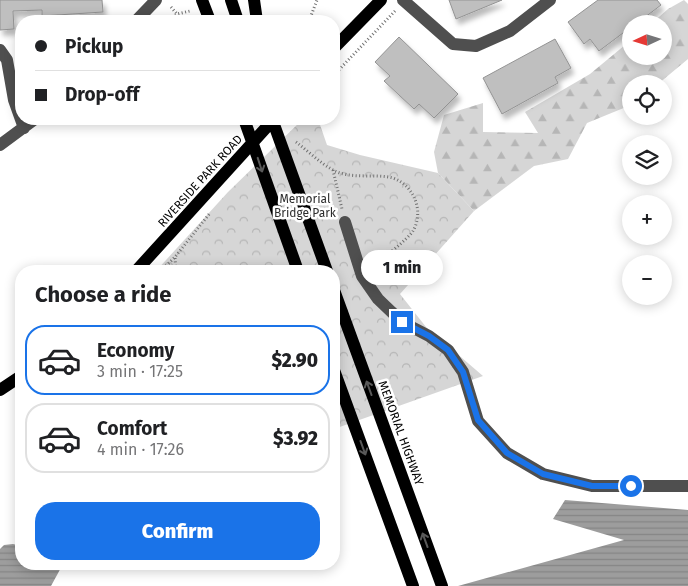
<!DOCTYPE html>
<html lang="en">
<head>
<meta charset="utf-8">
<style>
  :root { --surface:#fff; --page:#f2f2f2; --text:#202124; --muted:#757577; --line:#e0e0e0; --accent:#1a73e8 }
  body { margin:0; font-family:"Fira Sans",sans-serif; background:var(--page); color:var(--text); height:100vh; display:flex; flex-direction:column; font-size:19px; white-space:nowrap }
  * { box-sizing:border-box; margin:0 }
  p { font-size:16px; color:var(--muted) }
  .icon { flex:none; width:28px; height:28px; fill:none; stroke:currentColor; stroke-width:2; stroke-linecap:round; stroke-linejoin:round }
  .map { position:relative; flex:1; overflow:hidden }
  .details { position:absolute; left:15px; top:265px; width:325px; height:305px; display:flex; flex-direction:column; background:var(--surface); border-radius:20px; box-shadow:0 2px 12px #0003 }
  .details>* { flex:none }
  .banner { position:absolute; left:15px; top:15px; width:325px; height:110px; border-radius:20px; box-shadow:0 2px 12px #0003; display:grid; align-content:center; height:110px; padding:0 20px; background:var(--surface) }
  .needle { width:32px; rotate:266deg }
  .fabs { position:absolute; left:622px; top:15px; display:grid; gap:10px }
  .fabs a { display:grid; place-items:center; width:50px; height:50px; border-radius:50%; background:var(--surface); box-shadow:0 2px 12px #0003; font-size:25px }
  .end { position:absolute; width:22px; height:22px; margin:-11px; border:6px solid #1a73e8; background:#fff; box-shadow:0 0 0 2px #fff }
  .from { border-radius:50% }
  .bubble { position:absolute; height:35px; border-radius:18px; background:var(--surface); box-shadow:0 2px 12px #0003; font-size:16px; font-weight:800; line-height:35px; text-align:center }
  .banner b { display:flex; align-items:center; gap:18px; height:48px; font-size:19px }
  .banner b+b { border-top:1px solid var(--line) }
  .banner i { width:12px; height:12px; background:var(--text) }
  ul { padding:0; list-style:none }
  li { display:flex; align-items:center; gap:15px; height:70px; margin:0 10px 8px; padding:0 10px; border:2px solid var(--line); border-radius:20px }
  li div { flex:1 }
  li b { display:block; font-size:19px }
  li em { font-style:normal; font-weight:800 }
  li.active { border-color:var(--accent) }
  li>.icon { width:45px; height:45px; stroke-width:1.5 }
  h2 { padding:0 20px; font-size:22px; line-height:60px }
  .action { display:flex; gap:10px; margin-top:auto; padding:10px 20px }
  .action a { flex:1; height:58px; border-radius:20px; background:var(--accent); color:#fff; font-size:20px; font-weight:800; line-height:58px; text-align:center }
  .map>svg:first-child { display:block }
  .forest { fill:url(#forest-firs) }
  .park { fill:url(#park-crowns) }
  .water { fill:url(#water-rules) }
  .building { fill:#bfbfbf; stroke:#939393; filter:url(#shadow) }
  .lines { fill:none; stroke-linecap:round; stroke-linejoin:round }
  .path { stroke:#717171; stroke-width:3; stroke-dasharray:1 2.5; stroke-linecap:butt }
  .minor { stroke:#4f4f4f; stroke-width:12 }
  .major { stroke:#000; stroke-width:12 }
  .oneway { stroke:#595959 }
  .route { stroke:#1a73e8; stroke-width:6 }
  .labels { text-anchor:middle; stroke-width:5; stroke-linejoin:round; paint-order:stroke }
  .street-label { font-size:12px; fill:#000; stroke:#fff }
  .park-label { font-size:12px; fill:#2d2d2d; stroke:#fff }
</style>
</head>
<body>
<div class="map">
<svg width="688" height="586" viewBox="0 0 688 586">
  <defs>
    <pattern id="forest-firs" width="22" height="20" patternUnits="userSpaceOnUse" patternTransform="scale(1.25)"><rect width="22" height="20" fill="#d6d6d6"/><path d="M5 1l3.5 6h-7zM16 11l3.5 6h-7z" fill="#b6b6b6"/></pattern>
    <pattern id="park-crowns" width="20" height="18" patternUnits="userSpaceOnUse" patternTransform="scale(1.25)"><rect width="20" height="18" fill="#d6d6d6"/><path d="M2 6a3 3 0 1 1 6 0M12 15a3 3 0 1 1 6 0" fill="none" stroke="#b6b6b6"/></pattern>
    <pattern id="water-rules" width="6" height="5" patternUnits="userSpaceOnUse" patternTransform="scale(1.25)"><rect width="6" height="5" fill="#9d9d9d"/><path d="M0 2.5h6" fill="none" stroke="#858585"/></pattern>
    <filter id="shadow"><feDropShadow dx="3" dy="5.5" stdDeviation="2.5" flood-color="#0004"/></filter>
  </defs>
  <rect width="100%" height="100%" fill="#fff"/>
  <path class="forest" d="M684 0 688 4V59L658 84H631V105L587 123 568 159 534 166 474 211 438 173 434 152 444 115 483 103V132L538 133 525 112 590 74 631 40V56H664V24H651L668 9Z"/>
  <path class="park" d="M303 119H318L327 145 360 155 438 173 474 211 400 294 426 327 483 376 334 429V271H156L228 192Z"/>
  <path class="water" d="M565 500 688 510V586H458L624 540 553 519Z
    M13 544 21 546V564H63L51 586H0V549L4 545Z"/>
  <path class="building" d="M0 0H102L103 12 42 16V10L13 11 14 29 0 30Z
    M449 0H502L456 19Z
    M598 0H657L661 5 636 24H631V27L599 51 590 39 584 44 568 22Z
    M399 37 458 94 434 118 419 104 414 109 384 81 390 76 375 62Z
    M555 39 571 68 555 77 558 83 502 114 483 78Z"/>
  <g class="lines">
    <path class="path" d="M171 7 177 14
      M171 21 177 14 190 11
      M309 21 317 0
      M334 75 395 11
      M296 142C308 151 320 163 333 170 351 180 375 173 393 178 415 186 424 212 413 231 408 239 381 260 372 267
      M333 170 342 209
      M175 258 176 271
      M161 271 175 257 210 213"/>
    <path class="minor" d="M403 0 453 44 476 46 510 31 550 0
      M136 21 156 0
      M0 50 7 60 14 100 24 128
      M0 145 35 119
      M345 222 362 276 378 299 402 322 429 336 448 350 463 372 478 421 507 453 543 474 592 486H688"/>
    <path class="major" d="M202 0 210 21
      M231 0 238 21
      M254 0 257 21
      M334 48 381 0
      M244 119 298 271
      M272 119 327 271
      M136 271 274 119
      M334 290 442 586
      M334 370 413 586
      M0 390 21 376"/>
  </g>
  <defs><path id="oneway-shaft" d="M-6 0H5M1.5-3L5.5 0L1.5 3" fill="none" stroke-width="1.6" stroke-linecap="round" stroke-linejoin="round" transform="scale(1.25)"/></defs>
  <g class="oneway">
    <use href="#oneway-shaft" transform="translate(260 165) rotate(72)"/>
    <use href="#oneway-shaft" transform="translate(369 388) rotate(-110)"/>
    <use href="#oneway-shaft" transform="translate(363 448) rotate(70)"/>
    <use href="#oneway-shaft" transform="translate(425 540) rotate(-110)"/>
  </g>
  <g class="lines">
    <path class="route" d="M402 322 429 336 448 350 463 372 478 420 507 453 543 474 592 486H631"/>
  </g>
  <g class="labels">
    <g class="street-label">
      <text transform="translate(200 181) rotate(-48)" y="4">RIVERSIDE PARK ROAD</text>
      <text transform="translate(401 433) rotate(70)" y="4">MEMORIAL HIGHWAY</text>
    </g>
    <g class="park-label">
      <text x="305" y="203">Memorial<tspan x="305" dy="14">Bridge Park</tspan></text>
    </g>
  </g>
</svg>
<div class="fabs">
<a><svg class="needle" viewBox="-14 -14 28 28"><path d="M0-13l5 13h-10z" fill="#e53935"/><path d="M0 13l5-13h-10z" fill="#757577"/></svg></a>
<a><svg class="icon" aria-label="locate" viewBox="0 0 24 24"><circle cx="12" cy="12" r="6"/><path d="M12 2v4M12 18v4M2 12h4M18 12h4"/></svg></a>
<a><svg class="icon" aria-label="layers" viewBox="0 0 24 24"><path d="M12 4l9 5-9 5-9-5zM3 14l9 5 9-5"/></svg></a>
<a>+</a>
<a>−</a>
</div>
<i class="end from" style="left:631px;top:486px"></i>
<i class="end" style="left:402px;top:322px"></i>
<div class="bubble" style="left:361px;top:250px;width:82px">1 min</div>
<div class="banner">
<b><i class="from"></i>Pickup</b>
<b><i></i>Drop-off</b>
</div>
<section class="details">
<h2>Choose a ride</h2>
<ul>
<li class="active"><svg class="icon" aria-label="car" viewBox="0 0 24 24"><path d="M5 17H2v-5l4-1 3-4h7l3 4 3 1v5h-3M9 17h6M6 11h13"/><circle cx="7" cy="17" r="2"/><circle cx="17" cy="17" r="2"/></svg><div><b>Economy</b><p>3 min · 17:25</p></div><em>$2.90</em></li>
<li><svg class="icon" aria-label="car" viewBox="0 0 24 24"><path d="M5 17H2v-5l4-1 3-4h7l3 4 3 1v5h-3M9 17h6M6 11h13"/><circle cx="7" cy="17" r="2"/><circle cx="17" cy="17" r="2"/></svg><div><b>Comfort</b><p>4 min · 17:26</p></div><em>$3.92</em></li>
</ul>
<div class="action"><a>Confirm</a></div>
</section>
</div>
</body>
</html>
